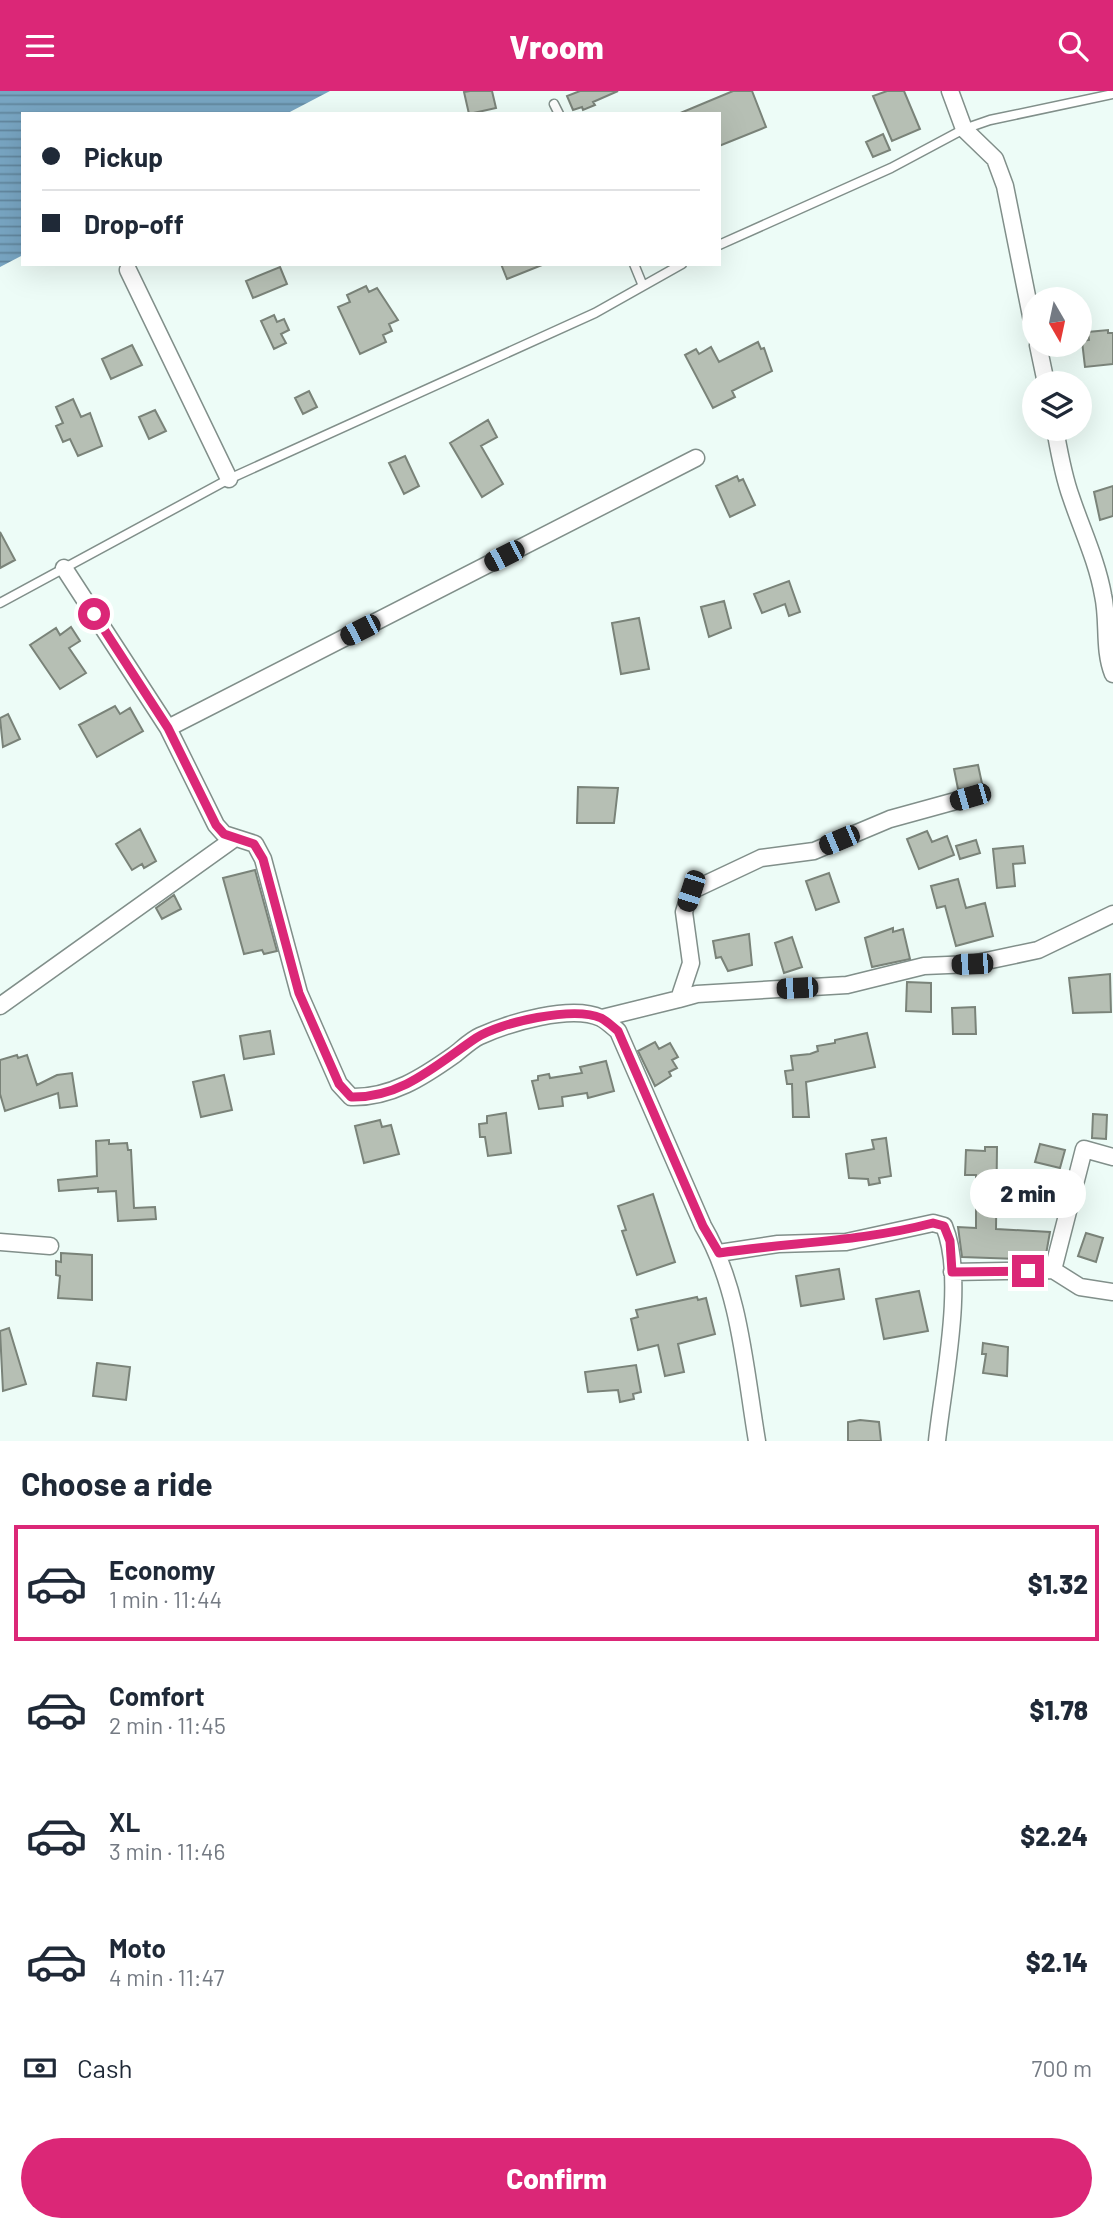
<!DOCTYPE html>
<html lang="en">
<head>
<meta charset="utf-8">
<style>
  :root { --surface:#fff; --page:#f6f6f7; --text:#1f2937; --muted:#747a83; --line:#e0e1e3; --accent:#db2777 }
  body { margin:0; font-family:Barlow,sans-serif; background:var(--page); color:var(--text); height:100vh; display:flex; flex-direction:column; font-size:26px; white-space:nowrap }
  * { box-sizing:border-box; margin:0 }
  p { font-size:23px; color:var(--muted) }
  .icon { flex:none; width:38px; height:38px; fill:none; stroke:currentColor; stroke-width:2; stroke-linecap:round; stroke-linejoin:round }
  .map { position:relative; height:1350px; overflow:hidden }
  .details { display:flex; flex-direction:column; background:var(--surface); flex:1 }
  .details>* { flex:none }
  .banner { position:absolute; left:21px; top:21px; width:700px; height:154px; border-radius:0px; box-shadow:0 7px 28px #0002; display:grid; align-content:center; height:154px; padding:0 21px; background:var(--surface) }
  .needle { width:46px; rotate:171deg }
  .controls { position:absolute; left:1022px; top:196px; display:grid; gap:14px }
  .controls a { display:grid; place-items:center; width:70px; height:70px; border-radius:50%; background:var(--surface); box-shadow:0 7px 28px #0002; font-size:35px }
  .end { position:absolute; width:32px; height:32px; margin:-16px; border:9px solid #db2777; background:#fff; box-shadow:0 0 0 4px #fff }
  .from { border-radius:50% }
  .bubble { position:absolute; height:49px; border-radius:24px; background:var(--surface); box-shadow:0 7px 28px #0002; font-size:23px; font-weight:800; line-height:49px; text-align:center }
  .car { position:absolute; width:21px; height:42px; margin:-21px -10px; border-radius:9px; box-shadow:0 0 5px 2px #0007; background:linear-gradient(#222 24%,#8ab4d8 0 40%,#222 0 76%,#8ab4d8 0 86%,#222 0) }
  .banner b { display:flex; align-items:center; gap:24px; height:66px; font-size:26px }
  .banner b+b { border-top:2px solid var(--line) }
  .banner i { width:18px; height:18px; background:var(--text) }
  ul { padding:0; list-style:none }
  li { display:flex; align-items:center; gap:21px; height:116px; margin:0 14px 10px; padding:0 7px; border:4px solid transparent; border-radius:0px }
  li div { flex:1 }
  li b { display:block; font-size:26px }
  li em { font-style:normal; font-weight:800 }
  li.active { border-color:var(--accent) }
  li>.icon { width:63px; height:63px; stroke-width:1.5 }
  h2 { padding:0 21px; font-size:32px; line-height:84px }
  .pay { display:flex; align-items:center; gap:18px; height:77px; padding:0 21px; font-size:26px }
  .pay p { margin-inline-start:auto }
  .button { display:flex; gap:14px; margin-top:auto; padding:14px 21px }
  .button a { flex:1; height:80px; border-radius:42px; background:var(--accent); color:#fff; font-size:28px; font-weight:800; line-height:80px; text-align:center }
  header { display:flex; justify-content:space-between; align-items:center; height:91px; padding:0 21px; background:var(--accent); color:#fff; font-size:32px; font-weight:800 }
  .map>svg:first-child { display:block }
  .water { fill:url(#water-rules) }
  .building { fill:#b6bfb4; stroke:#7a8379; stroke-width:2 }
  .lines { fill:none; stroke-linecap:round; stroke-linejoin:round }
  .lane-casing { stroke:#818f8a; stroke-width:11 }
  .street-casing { stroke:#818f8a; stroke-width:19 }
  .lane { stroke:#fff; stroke-width:8 }
  .street { stroke:#fff; stroke-width:16 }
  .route { stroke:#db2777; stroke-width:9 }
</style>
</head>
<body>
<header><svg class="icon" aria-label="menu" viewBox="0 0 24 24"><path d="M4 6h16M4 12h16M4 18h16"/></svg>Vroom<svg class="icon" aria-label="search" viewBox="0 0 24 24"><circle cx="10" cy="10" r="6"/><path d="M15 15l6 6"/></svg></header>
<div class="map">
<svg width="1113" height="1350" viewBox="0 0 1113 1350">
  <defs>
    <pattern id="water-rules" width="6" height="5" patternUnits="userSpaceOnUse" patternTransform="scale(1.75)"><rect width="6" height="5" fill="#78a5c2"/><path d="M0 2.5h6" fill="none" stroke="#61869d"/></pattern>
  </defs>
  <rect width="100%" height="100%" fill="#edfcf7"/>
  <path class="water" d="M0 0H330L286 23H23V164L0 176Z"/>
  <path class="building" d="M470 0H492L496 17 469 23 464 1Z
    M580 0H618L593 11 595 14 583 19 582 16 573 19 567 5Z
    M733 0H752L766 36 719 55V23H678Z
    M887 0H904L920 38 892 50 873 5Z
    M883 43 890 59 873 66 866 51Z
    M501 173H542V174L507 188Z
    M280 176 287 193 253 207 246 190Z
    M366 195 369 201 377 197 398 229 389 233 392 240 383 244 386 251 360 263 338 216 350 211 347 204Z
    M274 224 277 231 284 228 289 239 281 243 286 252 274 258 261 230Z
    M1108 239V242H1113V273L1085 276 1082 250 1089 249 1088 241Z
    M758 251 761 258 764 257 772 280 732 300 735 306 713 317 685 264 696 258 699 263 711 256 719 271Z
    M132 254 142 274 111 288 102 268Z
    M309 300 317 316 303 323 295 307Z
    M73 308 81 326 90 322 102 355 78 365 70 348 63 351 56 335 63 332 56 316Z
    M155 319 166 340 149 348 139 326Z
    M488 329 497 346 481 355 503 393 482 406 450 352Z
    M405 365 419 395 404 403 389 372Z
    M737 385 739 390 743 388 755 414 730 426 716 395Z
    M1113 395V425L1100 429 1094 401Z
    M0 441 15 469 0 477Z
    M789 490 800 521 789 525 785 513 762 522 754 503Z
    M724 510 731 537 709 546 701 516Z
    M639 527 649 578 621 583 612 532Z
    M71 536 80 550 69 557 86 582 60 598 30 554 56 537 60 544Z
    M115 615 120 623 130 617 143 640 97 666 79 634Z
    M8 623 20 648 3 656 0 627Z
    M978 674 983 697 958 698 954 678Z
    M578 696 618 697 614 732H577Z
    M140 738 156 770 144 777 142 773 132 779 116 753Z
    M927 740 932 751 947 745 954 764 919 778 907 748Z
    M976 749 980 762 960 768 956 755Z
    M1023 755 1025 772 1013 773 1015 795 997 797 993 758Z
    M255 779 277 860 264 863 262 859 244 863 223 787Z
    M829 782 839 811 816 819 806 790Z
    M958 788 966 817 985 812 993 845 956 855 945 815 937 817 931 795Z
    M174 804 181 818 162 828 156 817Z
    M893 837V841L903 838 910 868 872 876 865 847Z
    M749 843 752 874 728 880 721 866 716 867 713 850Z
    M792 846 802 876 784 882 775 852Z
    M1110 883 1111 921 1073 922 1069 887Z
    M907 891 931 892V921L906 920Z
    M975 916 976 943H953L952 917Z
    M270 940 274 963 244 968 240 945Z
    M867 942 875 976 806 991 809 1026H793L792 993H787L785 980 793 979 791 965 810 963 818 960 817 955 835 952V949Z
    M655 951 659 958 670 952 678 966 672 969 677 977 669 981 671 985 655 995 638 960Z
    M17 964 18 967 27 964 37 994 57 984 72 982 77 1015 60 1017 58 1002 5 1020 0 1003V969Z
    M606 970 614 1000 588 1007 587 1002 562 1006 563 1015 539 1018 532 990 538 989V985L549 983 550 987 582 982 580 976Z
    M224 984 232 1019 201 1026 193 991Z
    M506 1022 511 1062 488 1065 485 1046H480L479 1033 487 1032V1025Z
    M1093 1023 1107 1024 1106 1048 1092 1047Z
    M380 1029 382 1036 391 1034 399 1063 364 1072 355 1035Z
    M886 1047 891 1085 879 1087 880 1092 869 1094 868 1088 849 1087 846 1063 874 1058 872 1049Z
    M109 1049V1053L127 1052 128 1059H131L134 1117 155 1116 156 1128 118 1130 116 1100 98 1101V1097L59 1100 58 1089 97 1085 96 1050Z
    M1040 1053 1065 1059 1060 1077 1035 1071Z
    M985 1056H997L996 1138 1050 1141 1045 1169 962 1166 958 1136 976 1137V1084H965L966 1059 985 1060Z
    M653 1103 675 1171 637 1184 622 1140 626 1139 618 1115Z
    M1086 1142 1103 1147 1096 1171 1078 1165Z
    M61 1162 92 1164V1209L58 1207 60 1185 56 1184V1170L61 1171Z
    M839 1178 844 1208 801 1215 796 1185Z
    M919 1200 928 1240 884 1248 876 1208Z
    M697 1206 698 1209 706 1207 715 1243 678 1253 684 1281 665 1285 658 1254 638 1259 631 1228 638 1226 636 1219Z
    M9 1237 26 1293 3 1300 0 1240Z
    M983 1252 1008 1256 1007 1285 983 1282 986 1263H982Z
    M97 1272 130 1276 126 1309 93 1305Z
    M636 1274 641 1301 633 1303 634 1308 620 1311 618 1299 588 1301 585 1281Z
    M860 1329 879 1331 881 1350H848V1331Z"/>
  <g class="lines">
    <g class="lane-casing">
      <path id="lane" d="M554 13 559 23
        M719 154 891 77 964 38 990 29 1113 3
        M634 173 643 195
        M0 512 229 388 595 222 682 173"/>
    </g>
    <g class="street-casing">
      <path id="street" d="M950 0 964 38 995 68 1005 95 1034 240
        M128 179 229 388
        M1038 254 1046 292
        M1055 338C1059 360 1063 384 1071 406 1082 439 1097 470 1103 504 1109 531 1103 558 1113 583
        M64 477 168 637 216 734 224 743 255 753 263 768 299 902 339 993 351 1006C391 1007 423 986 454 964 462 958 471 949 480 945 509 932 571 913 601 927 607 930 613 936 618 940L703 1135C740 1198 745 1279 757 1350
        M168 637 696 367
        M679 908 697 903 847 894 924 875 972 873 1038 859 1113 823
        M0 915 235 747
        M602 927 679 908 691 872 684 821 691 800 761 767 814 760 890 728 970 706
        M0 1151 50 1155
        M719 1162 778 1153 846 1151 933 1132 944 1135C966 1187 943 1293 937 1350
        M1053 1179 1084 1058 1113 1066
        M952 1181 1053 1179 1080 1196 1113 1201"/>
    </g>
    <use href="#lane" class="lane"/>
    <use href="#street" class="street"/>
  </g>
  <g class="lines">
    <path class="route" d="M94 523 168 637 216 734 224 743 254 753 263 768 299 902 339 993 351 1006C402 1007 436 974 476 947 500 931 574 915 601 927 607 930 613 936 618 940L703 1135 719 1162C793 1151 860 1151 933 1132L944 1135 950 1150 952 1181 1028 1180"/>
  </g>
</svg>
<div class="controls">
<a><svg class="needle" viewBox="-14 -14 28 28"><path d="M0-13l5 13h-10z" fill="#e53935"/><path d="M0 13l5-13h-10z" fill="#747a83"/></svg></a>
<a><svg class="icon" aria-label="layers" viewBox="0 0 24 24"><path d="M12 4l9 5-9 5-9-5zM3 14l9 5 9-5"/></svg></a>
</div>
<i class="end from" style="left:94px;top:523px"></i>
<i class="end" style="left:1028px;top:1180px"></i>
<div class="bubble" style="left:970px;top:1078px;width:116px">2 min</div>
<i class="car" style="left:504px;top:465px;rotate:243deg"></i>
<i class="car" style="left:360px;top:539px;rotate:243deg"></i>
<i class="car" style="left:970px;top:706px;rotate:254deg"></i>
<i class="car" style="left:839px;top:749px;rotate:247deg"></i>
<i class="car" style="left:691px;top:800px;rotate:198deg"></i>
<i class="car" style="left:972px;top:873px;rotate:268deg"></i>
<i class="car" style="left:797px;top:897px;rotate:267deg"></i>
<div class="banner">
<b><i class="from"></i>Pickup</b>
<b><i></i>Drop-off</b>
</div>
</div>
<section class="details">
<h2>Choose a ride</h2>
<ul>
<li class="active"><svg class="icon" aria-label="car" viewBox="0 0 24 24"><path d="M5 17H2v-5l4-1 3-4h7l3 4 3 1v5h-3M9 17h6M6 11h13"/><circle cx="7" cy="17" r="2"/><circle cx="17" cy="17" r="2"/></svg><div><b>Economy</b><p>1 min · 11:44</p></div><em>$1.32</em></li>
<li><svg class="icon" aria-label="car" viewBox="0 0 24 24"><path d="M5 17H2v-5l4-1 3-4h7l3 4 3 1v5h-3M9 17h6M6 11h13"/><circle cx="7" cy="17" r="2"/><circle cx="17" cy="17" r="2"/></svg><div><b>Comfort</b><p>2 min · 11:45</p></div><em>$1.78</em></li>
<li><svg class="icon" aria-label="car" viewBox="0 0 24 24"><path d="M5 17H2v-5l4-1 3-4h7l3 4 3 1v5h-3M9 17h6M6 11h13"/><circle cx="7" cy="17" r="2"/><circle cx="17" cy="17" r="2"/></svg><div><b>XL</b><p>3 min · 11:46</p></div><em>$2.24</em></li>
<li><svg class="icon" aria-label="car" viewBox="0 0 24 24"><path d="M5 17H2v-5l4-1 3-4h7l3 4 3 1v5h-3M9 17h6M6 11h13"/><circle cx="7" cy="17" r="2"/><circle cx="17" cy="17" r="2"/></svg><div><b>Moto</b><p>4 min · 11:47</p></div><em>$2.14</em></li>
</ul>
<div class="pay"><svg class="icon" aria-label="cash" viewBox="0 0 24 24"><path d="M3 7h18v10H3z"/><circle cx="12" cy="12" r="2"/></svg>Cash<p>700 m</p></div>
<div class="button"><a>Confirm</a></div>
</section>
</body>
</html>
